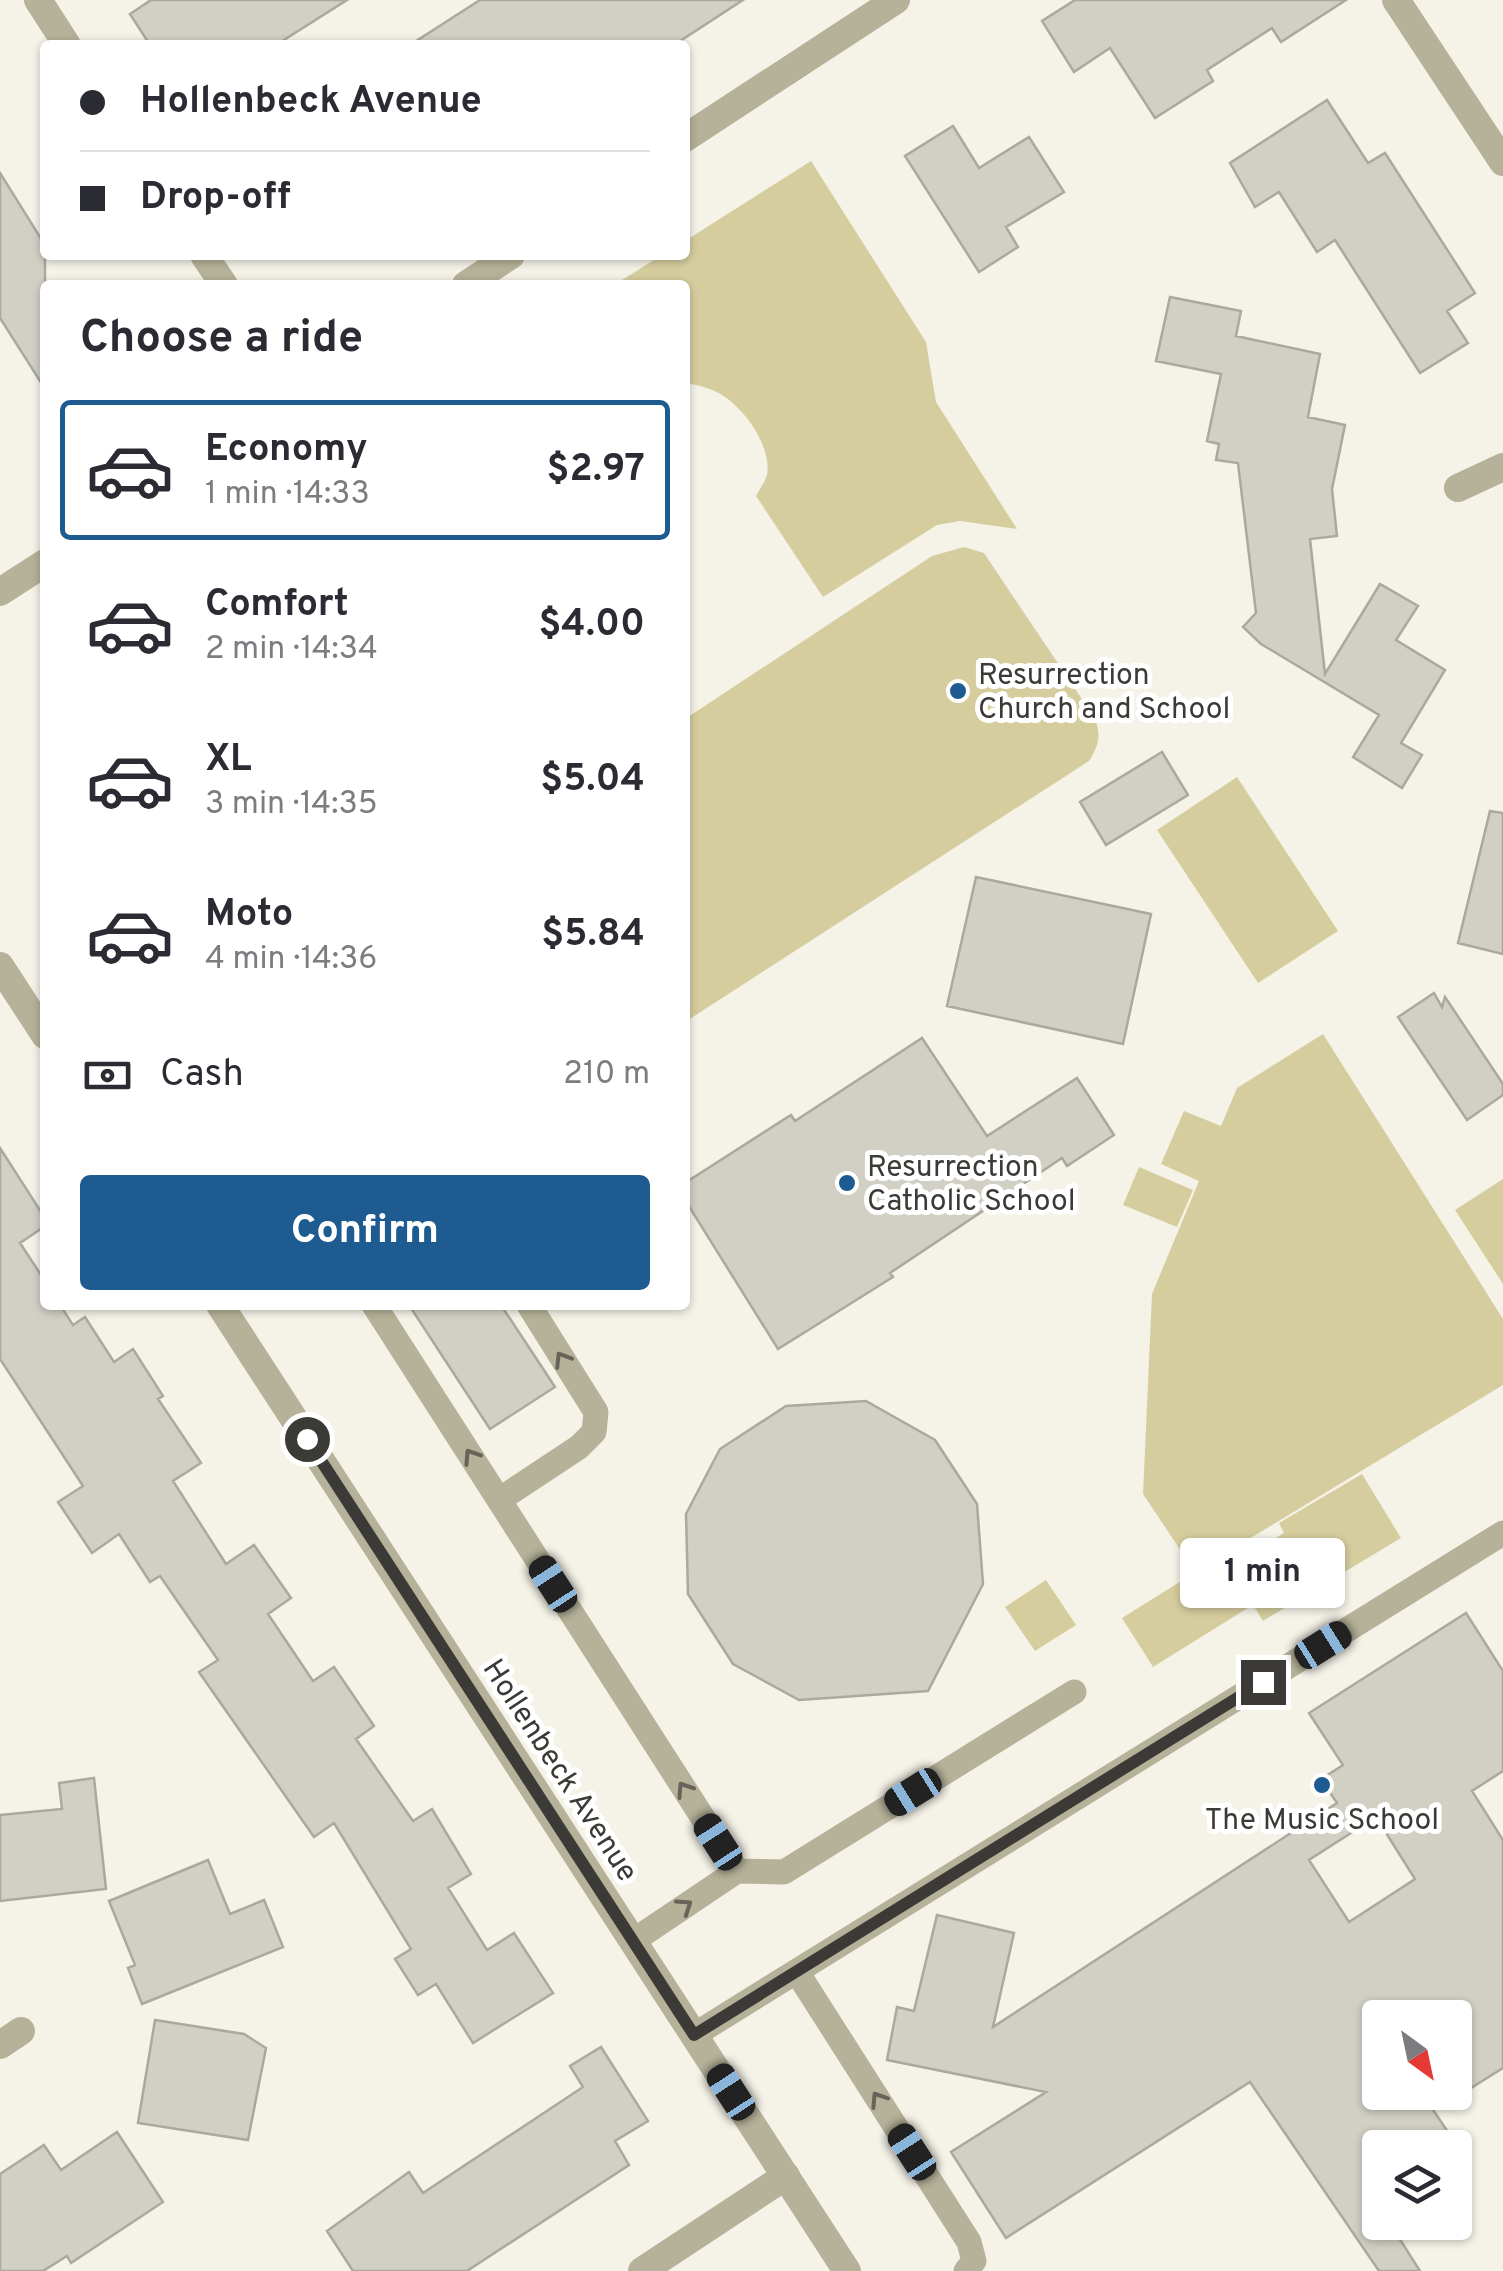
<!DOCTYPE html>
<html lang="en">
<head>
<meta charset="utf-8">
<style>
  :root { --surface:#fff; --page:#f2f2f3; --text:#2b2b33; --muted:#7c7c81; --line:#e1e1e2; --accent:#1d5b91 }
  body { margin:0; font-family:Overpass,sans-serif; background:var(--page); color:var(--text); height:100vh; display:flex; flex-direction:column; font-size:38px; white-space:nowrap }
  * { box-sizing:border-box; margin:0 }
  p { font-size:32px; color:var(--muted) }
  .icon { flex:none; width:55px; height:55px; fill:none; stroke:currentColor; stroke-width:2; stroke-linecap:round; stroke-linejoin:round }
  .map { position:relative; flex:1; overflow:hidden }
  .side { position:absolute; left:40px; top:280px; width:650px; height:1030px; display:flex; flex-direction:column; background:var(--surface); border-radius:10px; box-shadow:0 2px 8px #0004 }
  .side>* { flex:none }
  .guide { position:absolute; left:40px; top:40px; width:650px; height:220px; border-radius:10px; box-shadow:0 2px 8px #0004; display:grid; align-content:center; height:220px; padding:0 40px; background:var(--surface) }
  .needle { width:65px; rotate:147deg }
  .buttons { position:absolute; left:1362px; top:2000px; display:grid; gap:20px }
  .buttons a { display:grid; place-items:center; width:110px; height:110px; border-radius:10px; background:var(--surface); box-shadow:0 2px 8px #0004; font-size:50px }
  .end { position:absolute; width:45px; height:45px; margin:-22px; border:12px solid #3b3a36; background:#fff; box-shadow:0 0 0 5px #fff }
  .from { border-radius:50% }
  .bubble { position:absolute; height:70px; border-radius:10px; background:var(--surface); box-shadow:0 2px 8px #0004; font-size:32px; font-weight:700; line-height:70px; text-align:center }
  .car { position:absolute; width:30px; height:60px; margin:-30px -15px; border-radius:12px; box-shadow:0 0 8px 2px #0007; background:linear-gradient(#222 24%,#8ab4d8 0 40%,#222 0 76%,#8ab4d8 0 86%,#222 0) }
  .guide b { display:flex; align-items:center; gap:35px; height:95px; font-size:38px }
  .guide b+b { border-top:2px solid var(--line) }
  .guide i { width:25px; height:25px; background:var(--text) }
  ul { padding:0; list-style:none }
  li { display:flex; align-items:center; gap:30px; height:140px; margin:0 20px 15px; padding:0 20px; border:5px solid transparent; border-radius:10px }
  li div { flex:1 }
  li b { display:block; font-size:38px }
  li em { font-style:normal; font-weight:700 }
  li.selected { border-color:var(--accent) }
  li>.icon { width:90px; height:90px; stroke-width:1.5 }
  h2 { padding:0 40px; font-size:45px; line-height:120px }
  .pay { display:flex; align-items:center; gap:25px; height:110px; padding:0 40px; font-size:38px }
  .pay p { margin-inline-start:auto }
  .cta { display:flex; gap:20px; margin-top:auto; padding:20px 40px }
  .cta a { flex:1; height:115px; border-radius:10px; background:var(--accent); color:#fff; font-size:40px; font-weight:700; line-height:115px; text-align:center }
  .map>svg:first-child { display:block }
  .green { fill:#d6cd9f }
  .building { fill:#d2d0c5; stroke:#aba99f; stroke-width:2.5; fill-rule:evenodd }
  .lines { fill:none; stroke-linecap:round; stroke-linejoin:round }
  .service { stroke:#b6b299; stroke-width:25 }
  .minor { stroke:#b6b299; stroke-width:28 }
  .tertiary { stroke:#b6b299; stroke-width:28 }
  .oneway { stroke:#666459 }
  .route { stroke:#3b3a36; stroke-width:12 }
  .poi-dot { fill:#1d5b91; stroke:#fff; stroke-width:4 }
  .labels { text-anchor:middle; stroke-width:10; stroke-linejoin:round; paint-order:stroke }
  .poi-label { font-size:30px; fill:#3b3a36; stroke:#fff; text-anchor:start }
  .street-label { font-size:30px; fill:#3b3a36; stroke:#fff }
</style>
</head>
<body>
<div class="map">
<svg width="1503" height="2271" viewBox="0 0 1503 2271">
  <rect width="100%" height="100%" fill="#f5f3e8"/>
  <path class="green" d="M811 161 926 342 936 402 1017 529 960 521 937 525 823 597 756 496C759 490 765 482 767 475 772 447 745 409 722 395 711 388 698 385 685 383V285H614L662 255H685V241Z
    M964 547 984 553 1092 714C1102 731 1100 744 1089 761L685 1022V719L932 556Z
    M1237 777 1338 931 1258 983 1157 830Z
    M1323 1034 1503 1319V1385L1221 1556 1251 1606 1153 1667 1122 1618 1202 1568 1195 1572 1143 1494 1152 1294 1199 1181 1161 1164 1184 1111 1221 1126 1237 1088Z
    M1139 1167 1193 1190 1177 1227 1123 1205Z
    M1503 1179V1284L1455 1210Z
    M1362 1474 1401 1538 1263 1621 1229 1566 1284 1533 1279 1523Z
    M1046 1580 1076 1625 1035 1651 1005 1607Z"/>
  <path class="building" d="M151 0H347L276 45H150L130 14Z
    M480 0H743L674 45H410Z
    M1075 0H1346L1281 42 1272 28 1207 70 1213 81 1155 118 1110 48 1074 72 1042 21Z
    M1327 100 1368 163 1385 153 1475 293 1447 311 1468 343 1420 373 1335 240 1317 252 1279 192 1255 207 1230 163Z
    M953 126 979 168 1029 137 1064 192 1006 227 1018 247 979 272 905 156Z
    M0 173 45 245V389L0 318Z
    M1170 297 1241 311 1236 336 1320 354 1308 417 1345 425 1332 489 1337 536 1310 539 1325 674 1380 584 1418 606 1396 640 1445 670 1401 743 1422 755 1402 788 1353 757 1379 715 1261 644 1243 627 1256 613 1238 463 1216 460 1219 444 1207 441 1221 374 1156 361Z
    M1162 752 1188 795 1106 845 1080 802Z
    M1490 811 1503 813V954L1458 943Z
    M976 877 1151 914 1123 1044 947 1006Z
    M1434 993 1442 1007 1445 997 1503 1084V1095L1467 1120 1398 1017Z
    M922 1038 987 1136 1077 1078 1114 1135 1067 1166 1062 1158 890 1273 893 1277 778 1349 685 1200V1183L791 1115 795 1121Z
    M0 1148 45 1218V1226L20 1243 45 1281V1305H60L73 1325 85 1317 114 1362 133 1349 163 1396 158 1399 201 1463 173 1481 226 1564 254 1545 291 1598 268 1614 313 1681 334 1667 374 1726 356 1739 413 1821 432 1809 471 1874 448 1888 487 1950 514 1933 553 1993 473 2043 436 1984 418 1995 395 1959 411 1949 334 1823 314 1837 199 1672 218 1660 160 1576 150 1582 119 1534 92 1553 58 1502 83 1486 0 1359Z
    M409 1305H501L555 1387 490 1429Z
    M866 1401 935 1440 977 1504 983 1584 928 1691 799 1700 733 1664 688 1594 686 1514 720 1449 786 1406Z
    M1466 1613 1503 1671V1771L1472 1791 1503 1840V2068L1455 2098V2018H1380V2092H1421L1448 2132 1426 2148H1380V2179L1367 2187 1380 2208V2222H1389L1420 2271H1379L1250 2082 1006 2238 951 2152 1046 2092 887 2060 897 2007 914 2011 937 1915 1014 1933 993 2027 1337 1803 1321 1779 1343 1765 1309 1713ZM1376 1817 1415 1879 1349 1922 1309 1860Z
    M94 1778 106 1889 0 1901V1815L62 1809 59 1783Z
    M208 1860 230 1914 264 1900 283 1947 142 2004 128 1968 135 1965 109 1901Z
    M155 2020 244 2034 266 2048 248 2140 138 2123Z
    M601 2047 648 2121 615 2141 629 2165 467 2271H353L327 2231 409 2172 423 2193 583 2087 570 2066Z
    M117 2132 163 2202 71 2263 67 2256 43 2271H0V2174L44 2145 61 2170Z"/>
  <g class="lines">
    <path class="service" d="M374 1305 737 1871
      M499 1500 579 1447 594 1432 596 1412 529 1305
      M633 1941 737 1871 784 1872 1074 1692
      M797 1972 969 2242 974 2261 966 2271
      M694 2035 1503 1533"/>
    <path class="minor" d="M38 0 67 45
      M1396 0 1503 162
      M685 138 896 0
      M204 255 224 285
      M466 285 511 255
      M1458 488 1503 467
      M0 592 45 563
      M0 2045 21 2031
      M642 2271 786 2176"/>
    <path class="tertiary" d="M0 966 45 1035
      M220 1305 847 2271"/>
  </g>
  <defs><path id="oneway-chevron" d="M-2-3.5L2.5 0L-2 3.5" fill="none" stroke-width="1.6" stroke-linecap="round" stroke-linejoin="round" transform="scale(2.5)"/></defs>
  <g class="oneway">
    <use href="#oneway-chevron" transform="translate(562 1359) rotate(-122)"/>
    <use href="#oneway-chevron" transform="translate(471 1456) rotate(-123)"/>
    <use href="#oneway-chevron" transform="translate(684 1789) rotate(-123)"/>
    <use href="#oneway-chevron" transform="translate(685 1906) rotate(-34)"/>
    <use href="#oneway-chevron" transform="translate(878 2099) rotate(-123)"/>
  </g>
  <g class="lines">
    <path class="route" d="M307 1439 694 2035 1263 1682"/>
  </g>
  <g class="poi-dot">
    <circle cx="958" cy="691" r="10"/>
    <circle cx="847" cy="1183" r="10"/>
    <circle cx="1322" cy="1785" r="10"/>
  </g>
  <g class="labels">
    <g class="poi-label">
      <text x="978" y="684">Resurrection<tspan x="978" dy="34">Church and School</tspan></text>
      <text x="867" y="1176">Resurrection<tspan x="867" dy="34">Catholic School</tspan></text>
      <text x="1322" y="1829" text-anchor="middle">The Music School</text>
    </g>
    <g class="street-label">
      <text transform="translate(561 1770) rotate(57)" y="10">Hollenbeck Avenue</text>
    </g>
  </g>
</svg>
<div class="buttons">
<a><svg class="needle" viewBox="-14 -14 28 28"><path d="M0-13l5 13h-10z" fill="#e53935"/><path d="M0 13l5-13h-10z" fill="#7c7c81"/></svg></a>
<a><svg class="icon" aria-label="layers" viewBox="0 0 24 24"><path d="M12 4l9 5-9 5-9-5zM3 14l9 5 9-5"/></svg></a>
</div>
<i class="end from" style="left:307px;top:1439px"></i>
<i class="end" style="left:1263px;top:1682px"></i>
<div class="bubble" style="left:1180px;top:1538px;width:165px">1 min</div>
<i class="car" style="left:553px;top:1584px;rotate:327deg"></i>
<i class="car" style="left:1323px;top:1645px;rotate:58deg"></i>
<i class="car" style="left:913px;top:1792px;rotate:238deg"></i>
<i class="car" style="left:718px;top:1842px;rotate:327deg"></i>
<i class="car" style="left:731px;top:2092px;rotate:327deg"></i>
<i class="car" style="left:912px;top:2152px;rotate:327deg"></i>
<div class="guide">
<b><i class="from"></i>Hollenbeck Avenue</b>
<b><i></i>Drop-off</b>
</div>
<section class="side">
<h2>Choose a ride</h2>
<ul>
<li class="selected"><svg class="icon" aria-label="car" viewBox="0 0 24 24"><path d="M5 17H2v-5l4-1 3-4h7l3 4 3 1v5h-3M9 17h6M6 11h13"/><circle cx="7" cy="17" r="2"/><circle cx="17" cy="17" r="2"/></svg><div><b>Economy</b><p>1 min · 14:33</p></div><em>$2.97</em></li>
<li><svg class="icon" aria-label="car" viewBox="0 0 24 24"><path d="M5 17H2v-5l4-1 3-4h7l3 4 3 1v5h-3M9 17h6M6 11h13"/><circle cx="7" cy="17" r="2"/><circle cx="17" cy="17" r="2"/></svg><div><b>Comfort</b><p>2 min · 14:34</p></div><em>$4.00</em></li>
<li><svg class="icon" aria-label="car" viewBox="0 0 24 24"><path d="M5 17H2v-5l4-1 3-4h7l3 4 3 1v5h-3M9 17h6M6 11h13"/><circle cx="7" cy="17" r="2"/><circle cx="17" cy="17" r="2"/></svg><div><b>XL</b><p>3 min · 14:35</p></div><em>$5.04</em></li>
<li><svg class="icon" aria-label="car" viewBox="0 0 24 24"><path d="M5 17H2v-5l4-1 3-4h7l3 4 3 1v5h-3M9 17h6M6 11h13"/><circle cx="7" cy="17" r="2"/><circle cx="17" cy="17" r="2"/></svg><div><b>Moto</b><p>4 min · 14:36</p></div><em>$5.84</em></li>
</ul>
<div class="pay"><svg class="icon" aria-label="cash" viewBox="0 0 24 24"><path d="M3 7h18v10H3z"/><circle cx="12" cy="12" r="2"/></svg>Cash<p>210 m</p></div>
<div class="cta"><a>Confirm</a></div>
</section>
</div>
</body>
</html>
